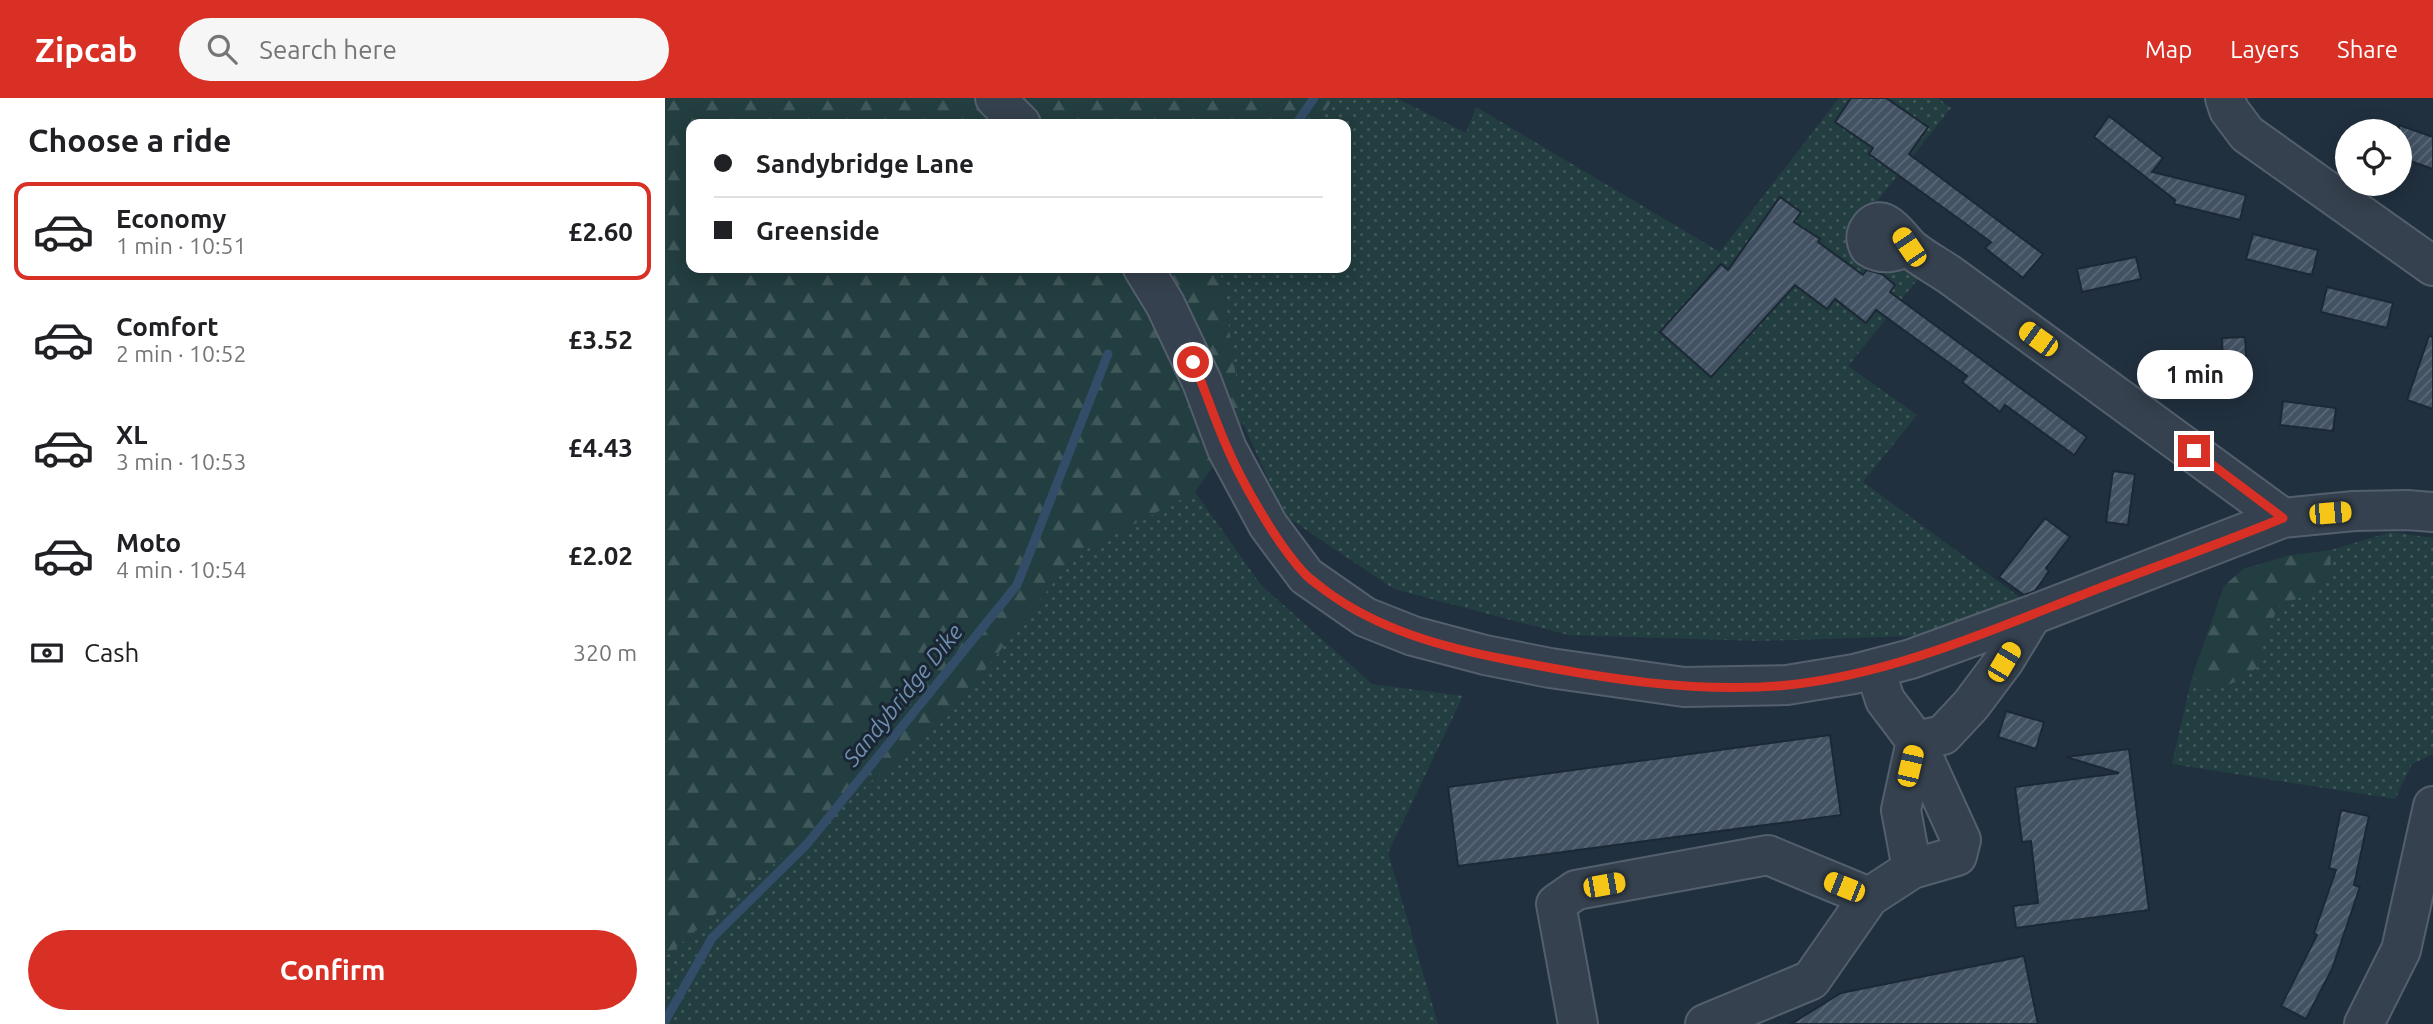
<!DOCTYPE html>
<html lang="en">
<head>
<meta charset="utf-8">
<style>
  :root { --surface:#fff; --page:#f6f6f6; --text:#202124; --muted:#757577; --line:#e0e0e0; --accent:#d93025 }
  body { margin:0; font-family:Ubuntu,sans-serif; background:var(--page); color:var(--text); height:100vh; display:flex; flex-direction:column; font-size:26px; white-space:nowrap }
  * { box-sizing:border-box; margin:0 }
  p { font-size:23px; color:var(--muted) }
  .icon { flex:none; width:38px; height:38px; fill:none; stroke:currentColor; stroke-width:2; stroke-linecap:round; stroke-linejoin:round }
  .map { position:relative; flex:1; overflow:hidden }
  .side { display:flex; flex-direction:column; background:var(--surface); width:665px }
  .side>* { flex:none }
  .guide { position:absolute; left:21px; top:21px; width:665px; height:154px; border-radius:14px; box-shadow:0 4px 18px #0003; display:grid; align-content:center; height:154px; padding:0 28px; background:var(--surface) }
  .controls { position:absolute; left:1670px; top:21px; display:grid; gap:14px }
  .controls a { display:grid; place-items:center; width:77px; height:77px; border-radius:50%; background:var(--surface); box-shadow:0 4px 18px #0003; font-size:35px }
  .end { position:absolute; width:32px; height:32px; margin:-16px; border:9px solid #d93025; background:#fff; box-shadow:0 0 0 4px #fff }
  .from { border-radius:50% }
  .bubble { position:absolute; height:49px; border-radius:24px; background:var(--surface); box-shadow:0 4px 18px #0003; font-size:23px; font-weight:700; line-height:49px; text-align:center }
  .car { position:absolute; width:21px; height:42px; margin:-21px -10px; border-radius:9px; box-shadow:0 0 5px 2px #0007; background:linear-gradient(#f5c518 24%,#345 0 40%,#f5c518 0 76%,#345 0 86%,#f5c518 0) }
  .guide b { display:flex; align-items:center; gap:24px; height:66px; font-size:26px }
  .guide b+b { border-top:2px solid var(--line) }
  .guide i { width:18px; height:18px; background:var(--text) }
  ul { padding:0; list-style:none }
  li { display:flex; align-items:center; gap:21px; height:98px; margin:0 14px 10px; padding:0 14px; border:4px solid transparent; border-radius:14px }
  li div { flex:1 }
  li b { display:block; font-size:26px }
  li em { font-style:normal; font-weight:700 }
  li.selected { border-color:var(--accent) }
  li>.icon { width:63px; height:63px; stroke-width:1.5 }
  h2 { padding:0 28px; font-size:32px; line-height:84px }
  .pay { display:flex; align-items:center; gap:18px; height:77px; padding:0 28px; font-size:26px }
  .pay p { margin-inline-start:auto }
  .button { display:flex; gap:14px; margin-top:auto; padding:14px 28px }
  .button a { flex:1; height:80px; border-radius:42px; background:var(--accent); color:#fff; font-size:28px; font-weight:700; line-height:80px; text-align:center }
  header { display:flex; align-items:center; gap:42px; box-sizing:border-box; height:98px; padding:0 35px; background:var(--accent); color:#fff }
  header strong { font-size:33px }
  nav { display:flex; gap:38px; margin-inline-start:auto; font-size:24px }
  .search { width:490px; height:63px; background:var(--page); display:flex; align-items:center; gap:18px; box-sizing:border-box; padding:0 24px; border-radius:38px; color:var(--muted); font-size:26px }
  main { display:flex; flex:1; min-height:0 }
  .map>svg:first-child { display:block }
  .grass { fill:url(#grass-dots) }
  .forest { fill:url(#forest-firs) }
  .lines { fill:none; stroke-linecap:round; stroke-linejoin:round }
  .stream { stroke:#334c67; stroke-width:9 }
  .building { fill:url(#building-hatch); stroke:#1c2835; stroke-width:2 }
  .minor-casing { stroke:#535f6c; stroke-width:42 }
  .minor { stroke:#35414e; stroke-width:38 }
  .route { stroke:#d93025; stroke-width:9 }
  .labels { text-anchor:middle; stroke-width:6; stroke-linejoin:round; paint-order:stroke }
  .water-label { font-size:23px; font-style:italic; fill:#6f8fb0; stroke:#1a2633 }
</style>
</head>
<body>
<header>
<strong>Zipcab</strong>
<div class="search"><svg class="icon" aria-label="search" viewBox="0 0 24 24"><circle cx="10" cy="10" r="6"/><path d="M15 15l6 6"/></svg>Search here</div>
<nav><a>Map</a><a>Layers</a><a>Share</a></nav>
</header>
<main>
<section class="side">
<h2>Choose a ride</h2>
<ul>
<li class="selected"><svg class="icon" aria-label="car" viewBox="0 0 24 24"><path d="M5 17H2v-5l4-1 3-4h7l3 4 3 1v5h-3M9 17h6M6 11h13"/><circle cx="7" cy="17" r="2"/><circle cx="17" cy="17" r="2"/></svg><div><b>Economy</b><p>1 min · 10:51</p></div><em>£2.60</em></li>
<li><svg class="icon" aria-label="car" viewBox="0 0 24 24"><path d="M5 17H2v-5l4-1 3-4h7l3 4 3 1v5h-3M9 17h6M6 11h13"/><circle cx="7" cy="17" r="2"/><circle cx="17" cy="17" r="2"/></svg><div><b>Comfort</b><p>2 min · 10:52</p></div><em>£3.52</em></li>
<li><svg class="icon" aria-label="car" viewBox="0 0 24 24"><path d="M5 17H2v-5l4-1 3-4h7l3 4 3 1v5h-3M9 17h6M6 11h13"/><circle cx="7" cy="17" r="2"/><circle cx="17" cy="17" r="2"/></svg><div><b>XL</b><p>3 min · 10:53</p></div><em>£4.43</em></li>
<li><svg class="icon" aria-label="car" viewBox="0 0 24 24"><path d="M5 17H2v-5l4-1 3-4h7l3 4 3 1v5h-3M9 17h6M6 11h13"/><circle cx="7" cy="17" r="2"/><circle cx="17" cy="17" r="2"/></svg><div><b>Moto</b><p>4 min · 10:54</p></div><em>£2.02</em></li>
</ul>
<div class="pay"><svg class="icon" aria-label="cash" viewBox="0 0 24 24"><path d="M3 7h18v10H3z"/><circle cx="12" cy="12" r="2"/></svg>Cash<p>320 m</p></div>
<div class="button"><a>Confirm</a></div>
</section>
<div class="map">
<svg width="1768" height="926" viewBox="0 0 1768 926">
  <defs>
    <pattern id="grass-dots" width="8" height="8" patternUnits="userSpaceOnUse" patternTransform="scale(1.75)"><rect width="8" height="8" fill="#233e40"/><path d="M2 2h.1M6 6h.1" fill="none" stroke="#41585a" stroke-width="1.8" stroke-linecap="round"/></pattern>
    <pattern id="forest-firs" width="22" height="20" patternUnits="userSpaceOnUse" patternTransform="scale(1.75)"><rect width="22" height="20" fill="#233e40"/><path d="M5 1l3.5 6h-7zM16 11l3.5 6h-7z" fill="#41585a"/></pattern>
    <pattern id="building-hatch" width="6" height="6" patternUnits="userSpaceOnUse" patternTransform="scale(1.75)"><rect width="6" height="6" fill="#425263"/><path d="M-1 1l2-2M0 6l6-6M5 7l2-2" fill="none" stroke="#5b6978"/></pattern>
  </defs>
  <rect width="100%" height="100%" fill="#21303f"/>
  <path class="grass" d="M669 0H731L801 35 811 9 1055 154 1174 0H1273L1286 10 1213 102 1277 151 1183 268 1252 317 1198 384 1364 506 1279 537 1095 543 903 537 729 491 619 417 578 325 555 170H681V26H651Z
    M530 394 596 487 707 586 798 598 723 755 773 926H0V859L287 614 409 458Z
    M1726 434 1768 440V656L1747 666 1730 701 1507 666 1527 579 1548 594 1596 547 1614 508 1646 495 1665 479 1666 452Z"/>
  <path class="forest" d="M0 0H669L651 26H26V170H555L578 325 530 394 409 458 287 614 0 859Z
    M1666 452 1665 479 1646 495 1614 508 1596 547 1599 563 1582 578 1548 594 1527 579 1559 488 1578 471 1622 458Z"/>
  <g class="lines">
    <path class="stream" d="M631 26 649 0
      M0 923 47 840 142 746 352 487 443 256"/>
  </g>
  <path class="building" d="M1186 0H1221L1263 29 1244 56 1378 156 1358 180 1320 150 1326 144 1204 56 1208 50 1170 24Z
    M1444 18 1498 60 1487 74 1581 97 1575 122 1509 106 1510 102 1429 39Z
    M1734 27 1768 39V71L1734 59Z
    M1115 99 1136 114 1129 124 1155 141 1153 144 1198 177 1202 172 1217 176 1230 187 1225 194 1422 339 1409 357 1340 307 1335 314 1297 284 1302 278 1211 212 1201 225 1170 201 1162 211 1130 187 1046 279 995 234 1056 166 1063 172Z
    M1588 136 1653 152 1647 177 1581 161Z
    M1471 159 1476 181 1417 194 1412 171Z
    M1662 189 1728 205 1722 230 1656 214Z
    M1764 238 1768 239V311L1742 302Z
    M1580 239 1583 293 1559 294 1557 240Z
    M1618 303 1671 310 1668 333 1615 327Z
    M1448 373 1470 376 1463 427 1441 424Z
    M1380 420 1405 439 1381 470 1384 473 1370 493 1359 497 1334 479Z
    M1341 613 1379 624 1371 651 1333 639Z
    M1165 637 1176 717 793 768 783 689Z
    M1464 651 1484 812 1351 830 1348 808 1373 805 1366 743 1357 744 1350 689 1454 675 1401 659Z
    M1676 712 1704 718 1689 787 1695 789 1667 871 1641 921 1616 908 1652 837 1649 835 1671 772 1664 770Z
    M1359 858 1373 926H1126L1176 895Z"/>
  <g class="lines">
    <g class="minor-casing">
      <path id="minor" d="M330 0 356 26
        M1560 0 1564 12 1582 36 1768 168
        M1243 149C1229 154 1218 158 1204 149 1201 143 1200 139 1203 133 1217 108 1237 144 1246 151 1258 161 1272 168 1285 177L1618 420
        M478 170 500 206 537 284 562 351 603 427 641 478 700 519 748 538 820 557 885 570 1019 589 1122 587 1189 576 1246 561 1367 517 1618 420 1689 413 1742 412 1768 414
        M1210 571 1220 602 1251 643 1278 637 1306 607 1339 563 1367 517
        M1247 771 1236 712 1251 643
        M913 926 891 806 911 792 1103 757 1204 799
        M1040 926 1146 882 1204 799 1247 771 1292 758 1296 742 1251 643
        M1699 926 1736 852 1768 708"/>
    </g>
    <use href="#minor" class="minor"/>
  </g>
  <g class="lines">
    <path class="route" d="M528 264C540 291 549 320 561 347 577 385 613 448 641 477 647 483 655 488 661 493 714 532 780 550 844 562 934 580 1032 596 1123 587 1229 576 1329 531 1427 493 1491 468 1555 446 1618 420L1529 353"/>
  </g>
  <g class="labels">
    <g class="water-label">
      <text transform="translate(238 597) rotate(-51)" y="8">Sandybridge Dike</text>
    </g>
  </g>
</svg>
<div class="controls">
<a><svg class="icon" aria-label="locate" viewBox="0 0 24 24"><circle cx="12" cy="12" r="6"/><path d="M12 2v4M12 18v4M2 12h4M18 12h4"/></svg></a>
</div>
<i class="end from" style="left:528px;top:264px"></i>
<i class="end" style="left:1529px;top:353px"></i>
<div class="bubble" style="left:1472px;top:252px;width:116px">1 min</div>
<i class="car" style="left:1244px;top:149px;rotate:326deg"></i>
<i class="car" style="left:1373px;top:241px;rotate:306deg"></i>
<i class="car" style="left:1665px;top:415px;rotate:85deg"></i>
<i class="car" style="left:1339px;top:564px;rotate:31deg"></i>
<i class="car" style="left:1245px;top:668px;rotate:13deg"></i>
<i class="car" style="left:939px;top:787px;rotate:80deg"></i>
<i class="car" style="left:1179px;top:789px;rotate:292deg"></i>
<div class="guide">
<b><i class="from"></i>Sandybridge Lane</b>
<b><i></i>Greenside</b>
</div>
</div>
</main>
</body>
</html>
